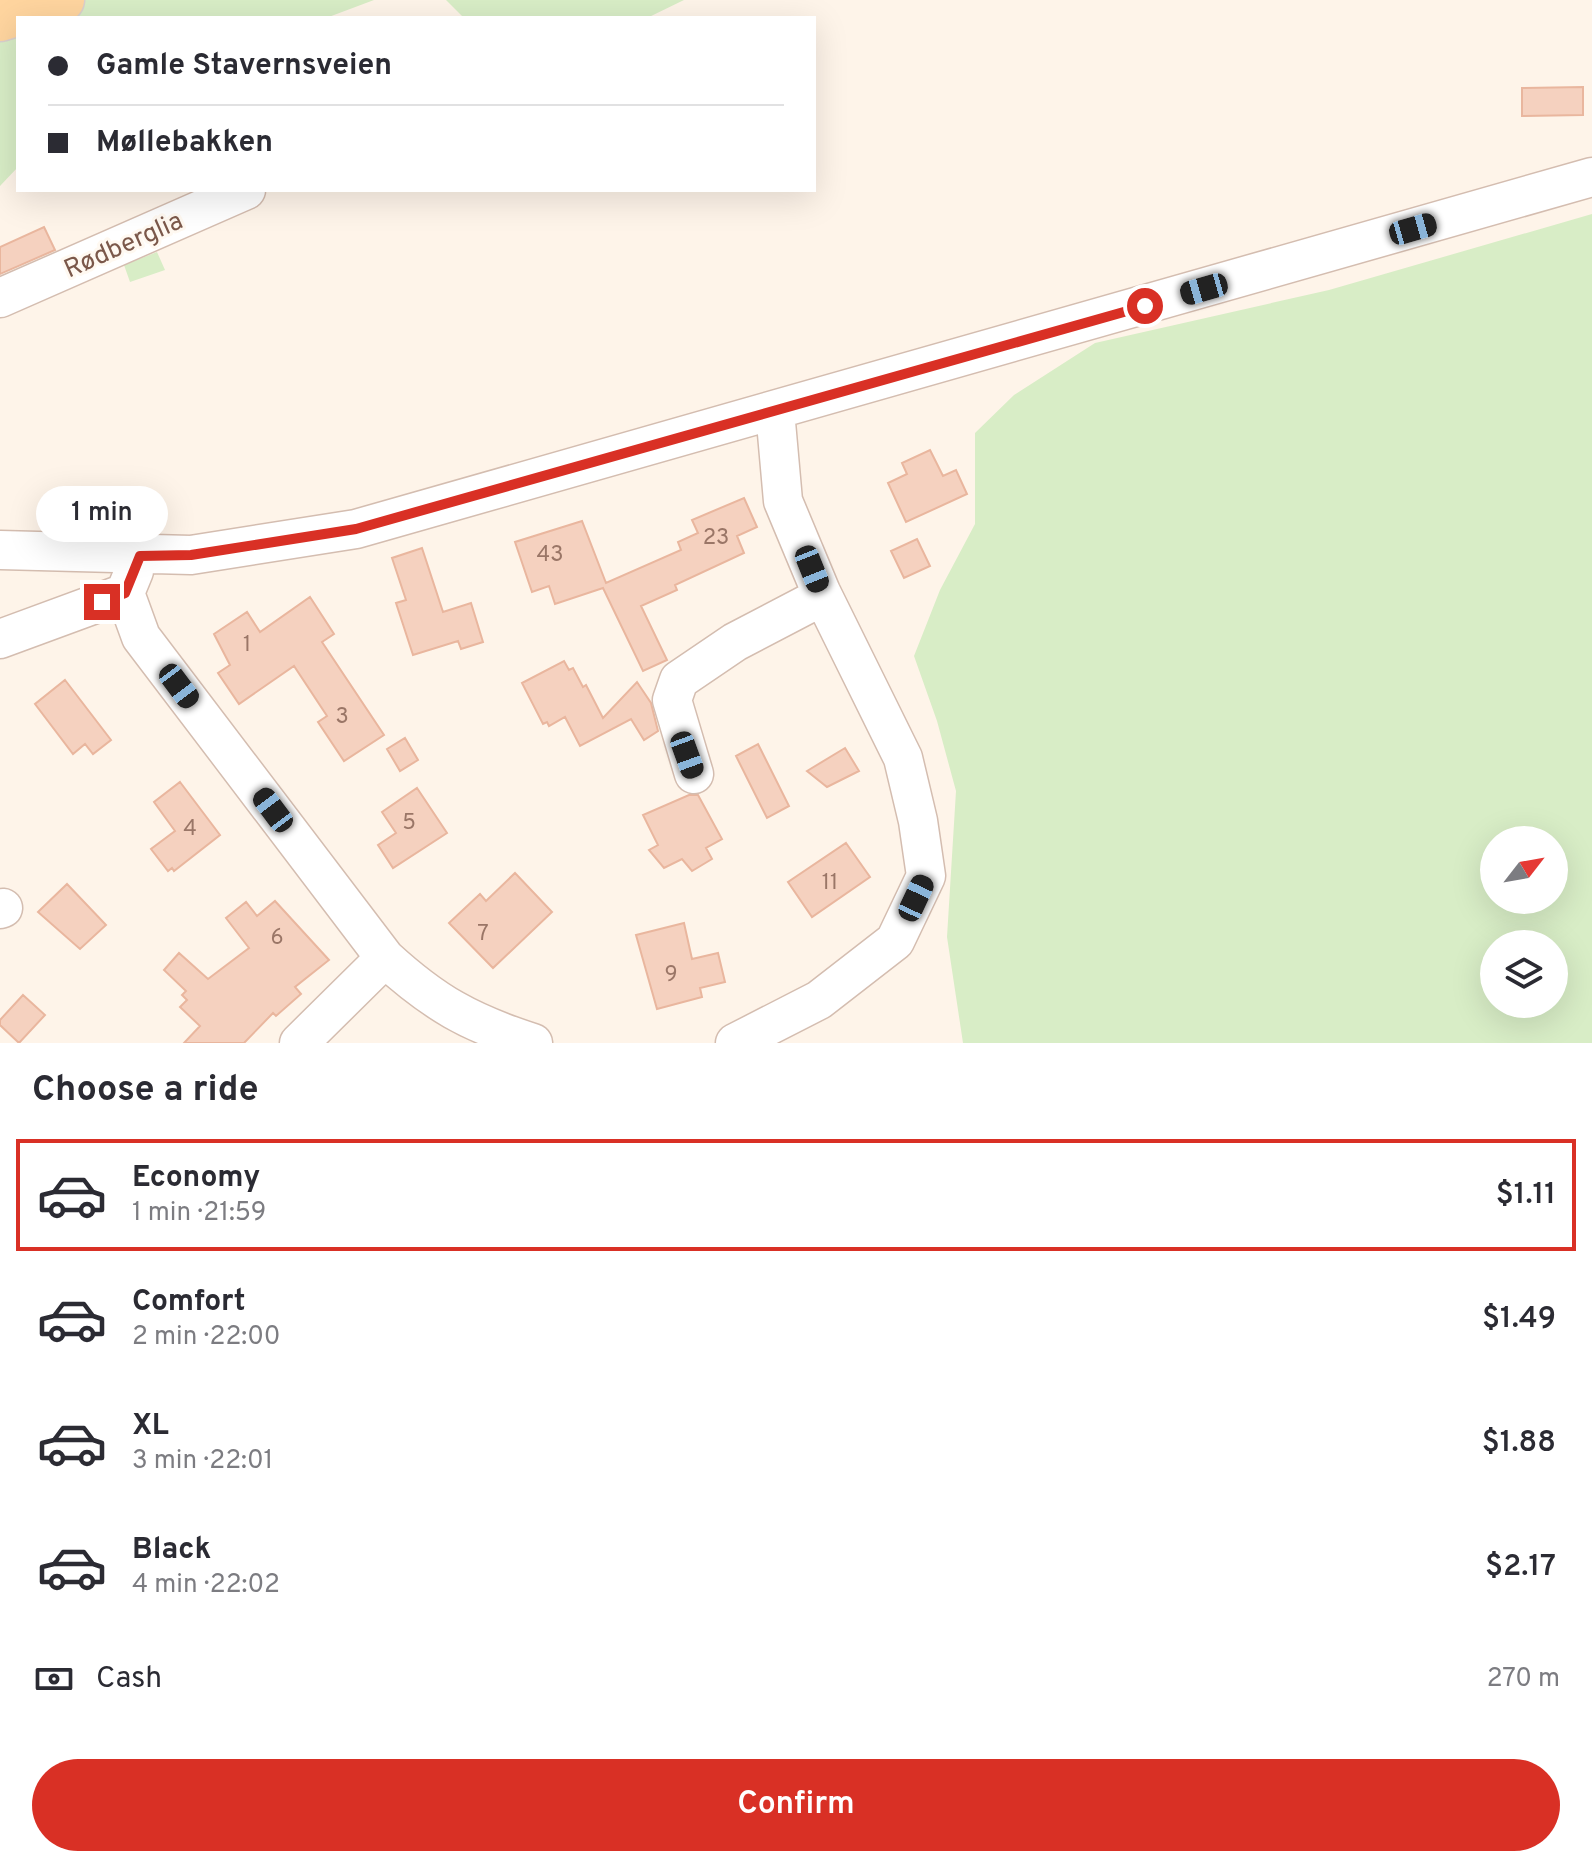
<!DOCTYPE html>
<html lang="en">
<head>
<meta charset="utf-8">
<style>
  :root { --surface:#fff; --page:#f7f7f7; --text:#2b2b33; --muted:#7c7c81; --line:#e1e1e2; --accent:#d93025 }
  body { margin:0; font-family:Overpass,sans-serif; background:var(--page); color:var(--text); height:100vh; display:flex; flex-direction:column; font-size:30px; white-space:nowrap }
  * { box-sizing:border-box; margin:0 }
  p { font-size:26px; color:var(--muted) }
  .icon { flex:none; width:44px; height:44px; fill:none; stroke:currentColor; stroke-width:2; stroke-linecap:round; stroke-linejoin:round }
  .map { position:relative; height:1043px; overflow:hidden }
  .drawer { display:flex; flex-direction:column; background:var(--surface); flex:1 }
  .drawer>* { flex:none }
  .top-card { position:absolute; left:16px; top:16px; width:800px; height:176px; border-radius:0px; box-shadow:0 8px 32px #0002; display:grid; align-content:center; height:176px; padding:0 32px; background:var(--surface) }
  .needle { width:52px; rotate:59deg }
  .fabs { position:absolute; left:1480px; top:826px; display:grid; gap:16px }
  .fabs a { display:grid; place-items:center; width:88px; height:88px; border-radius:50%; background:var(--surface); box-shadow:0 8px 32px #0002; font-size:40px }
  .end { position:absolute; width:36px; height:36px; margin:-18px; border:10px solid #d93025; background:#fff; box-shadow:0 0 0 4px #fff }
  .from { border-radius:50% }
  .bubble { position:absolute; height:56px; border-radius:28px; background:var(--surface); box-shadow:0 8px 32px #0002; font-size:26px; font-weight:600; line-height:56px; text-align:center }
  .car { position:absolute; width:24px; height:48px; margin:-24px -12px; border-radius:10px; box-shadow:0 0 6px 2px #0007; background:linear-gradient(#222 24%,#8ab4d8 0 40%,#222 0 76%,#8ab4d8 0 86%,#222 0) }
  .top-card b { display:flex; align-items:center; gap:28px; height:76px; font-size:30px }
  .top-card b+b { border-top:2px solid var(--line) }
  .top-card i { width:20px; height:20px; background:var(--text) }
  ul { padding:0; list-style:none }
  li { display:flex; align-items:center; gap:24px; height:112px; margin:0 16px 12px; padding:0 16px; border:4px solid transparent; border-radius:0px }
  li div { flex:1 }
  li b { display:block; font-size:30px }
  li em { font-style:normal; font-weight:600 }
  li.active { border-color:var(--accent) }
  li>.icon { width:72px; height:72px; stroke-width:1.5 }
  h2 { padding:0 32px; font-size:36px; line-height:96px }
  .pay { display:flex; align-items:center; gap:20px; height:88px; padding:0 32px; font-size:30px }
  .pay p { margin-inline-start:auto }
  .button { display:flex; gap:16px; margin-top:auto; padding:16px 32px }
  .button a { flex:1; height:92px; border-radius:48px; background:var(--accent); color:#fff; font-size:32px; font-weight:600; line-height:92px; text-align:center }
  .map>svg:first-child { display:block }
  .green { fill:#d8edc6; fill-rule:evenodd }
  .building { fill:#f5d1bf; stroke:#e9b69e; stroke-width:2 }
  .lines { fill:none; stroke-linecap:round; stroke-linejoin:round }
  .minor-casing { stroke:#d4bdb0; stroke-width:41 }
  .major-casing { stroke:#dad0cc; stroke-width:47 }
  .minor { stroke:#fff; stroke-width:38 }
  .major { stroke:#ffd59f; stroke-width:44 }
  .route { stroke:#d93025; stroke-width:10 }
  .labels { text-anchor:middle; stroke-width:6; stroke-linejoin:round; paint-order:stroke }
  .number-label { font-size:22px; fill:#9a7667 }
  .street-label { font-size:26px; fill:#7b584a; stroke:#fff9f1 }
</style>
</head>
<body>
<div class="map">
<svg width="1592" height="1043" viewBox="0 0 1592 1043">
  <rect width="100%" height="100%" fill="#fef4e9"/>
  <path class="green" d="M0 0H374L326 18H18V167L0 186Z
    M446 0H684L647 18H464Z
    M1592 214V1043H963L947 937 956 791 937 721 914 656 940 590 975 524V433L1014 395 1095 343 1329 290ZM1554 840V900H1494V840ZM1554 944V1004H1494V944Z
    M157 252 165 270 130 282 124 265Z"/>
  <path class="building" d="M1583 87V115L1522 116V88Z
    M44 227 55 250 0 274V247Z
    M930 450 943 476 956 470 967 494 906 522 888 483 907 474 902 463Z
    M744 498 757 527 737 536 744 553 675 585 677 590 641 606 667 660 643 671 603 588 555 604 549 586 532 592 515 542 582 521 606 583 681 550 678 542 698 533 692 520Z
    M917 539 930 566 904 578 891 551Z
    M422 548 443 612 471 603 483 642 461 649 458 641 413 655 396 603 406 600 392 558Z
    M310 597 334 634 322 642 384 735 344 761 318 722 327 716 294 666 239 704 218 673 230 665 214 634 247 612 260 632Z
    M564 661 569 670 573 668 583 687 586 685 603 718 637 682 651 703 658 731 644 740 631 719 580 746 565 717 549 726 547 722 543 724 522 683Z
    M65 680 111 740 93 754 85 744 73 754 35 704Z
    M405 738 418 760 400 771 387 749Z
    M758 744 789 806 767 818 736 756Z
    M845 748 859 771 827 787 807 771Z
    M180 782 220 835 174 871 172 868 168 871 151 849 175 831 154 802Z
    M417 788 447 833 393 868 378 845 396 833 382 812Z
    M689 795H698L722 839 706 848 712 859 692 871 682 859 664 868 649 850 658 845 643 815Z
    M846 843 870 877 812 917 788 882Z
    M515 873 552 912 493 968 449 923 480 894 486 901Z
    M67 884 106 925 80 949 38 912Z
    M275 901 329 960 295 987 301 994 276 1016 273 1013 244 1043H184L200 1026 180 1007 187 1000 182 995 186 991 164 970 179 953 208 979 249 948 226 918 246 902 257 916Z
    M684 923 692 959 718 953 725 982 700 988 702 997 657 1009 636 935Z
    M23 995 45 1015 19 1043 0 1025V1020Z"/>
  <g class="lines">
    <g class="minor-casing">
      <path id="minor" d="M0 298 246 190
        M0 550 191 555 356 529 1592 177
        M125 593 141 637 385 958C434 1003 470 1023 533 1043
        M0 639 125 593 134 571
        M694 774 672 700 679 680 735 642 823 596
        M0 909 3 908
        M299 1043 385 958
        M735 1043 819 1000 895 941 926 876 918 821 903 758 821 592 783 501 775 411"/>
    </g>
    <g class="major-casing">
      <path id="major" d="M0 19 62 0"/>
    </g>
    <use href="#minor" class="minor"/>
    <use href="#major" class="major"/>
  </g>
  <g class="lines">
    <path class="route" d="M102 602 125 593 140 556 191 555 356 529 1145 306"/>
  </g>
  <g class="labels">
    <g class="number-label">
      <text x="716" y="544">23</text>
      <text x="550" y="561">43</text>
      <text x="247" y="651">1</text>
      <text x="342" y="723">3</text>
      <text x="409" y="829">5</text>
      <text x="190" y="835">4</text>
      <text x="830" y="889">11</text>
      <text x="483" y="940">7</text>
      <text x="277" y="944">6</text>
      <text x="671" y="981">9</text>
    </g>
    <g class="street-label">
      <text transform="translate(123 244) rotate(-24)" y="9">Rødberglia</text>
    </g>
  </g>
</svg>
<div class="fabs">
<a><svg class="needle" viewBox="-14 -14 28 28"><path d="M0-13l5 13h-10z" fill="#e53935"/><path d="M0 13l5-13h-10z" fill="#7c7c81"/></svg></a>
<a><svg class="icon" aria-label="layers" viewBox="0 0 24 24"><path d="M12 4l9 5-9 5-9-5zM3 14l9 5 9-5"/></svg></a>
</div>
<i class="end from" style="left:1145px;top:306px"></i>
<i class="end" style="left:102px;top:602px"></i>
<div class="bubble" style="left:36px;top:486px;width:132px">1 min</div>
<i class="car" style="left:1413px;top:229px;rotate:74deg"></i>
<i class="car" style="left:1204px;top:289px;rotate:254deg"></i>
<i class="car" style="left:812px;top:569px;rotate:158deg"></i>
<i class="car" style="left:179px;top:686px;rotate:143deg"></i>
<i class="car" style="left:687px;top:755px;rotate:160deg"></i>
<i class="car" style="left:273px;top:810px;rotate:323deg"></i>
<i class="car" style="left:916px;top:898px;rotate:25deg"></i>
<div class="top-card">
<b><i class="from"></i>Gamle Stavernsveien</b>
<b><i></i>Møllebakken</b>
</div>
</div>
<section class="drawer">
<h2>Choose a ride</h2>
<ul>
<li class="active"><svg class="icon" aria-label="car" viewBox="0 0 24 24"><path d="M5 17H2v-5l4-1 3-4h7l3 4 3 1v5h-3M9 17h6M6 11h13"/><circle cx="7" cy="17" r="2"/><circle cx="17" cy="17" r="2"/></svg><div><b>Economy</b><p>1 min · 21:59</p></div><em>$1.11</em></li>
<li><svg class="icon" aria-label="car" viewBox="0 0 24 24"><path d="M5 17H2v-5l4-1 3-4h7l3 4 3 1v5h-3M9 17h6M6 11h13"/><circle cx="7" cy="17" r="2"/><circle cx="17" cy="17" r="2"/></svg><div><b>Comfort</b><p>2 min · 22:00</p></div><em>$1.49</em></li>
<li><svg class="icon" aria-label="car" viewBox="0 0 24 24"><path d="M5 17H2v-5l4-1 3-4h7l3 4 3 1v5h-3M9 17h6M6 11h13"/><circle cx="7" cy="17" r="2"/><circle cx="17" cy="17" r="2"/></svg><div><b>XL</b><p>3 min · 22:01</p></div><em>$1.88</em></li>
<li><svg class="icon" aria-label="car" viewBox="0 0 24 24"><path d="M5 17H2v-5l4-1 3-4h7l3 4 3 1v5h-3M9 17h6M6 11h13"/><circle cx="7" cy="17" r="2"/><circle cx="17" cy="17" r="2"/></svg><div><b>Black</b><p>4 min · 22:02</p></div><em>$2.17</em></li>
</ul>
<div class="pay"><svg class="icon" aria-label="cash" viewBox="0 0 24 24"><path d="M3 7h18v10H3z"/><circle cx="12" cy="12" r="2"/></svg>Cash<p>270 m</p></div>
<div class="button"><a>Confirm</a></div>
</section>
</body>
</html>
